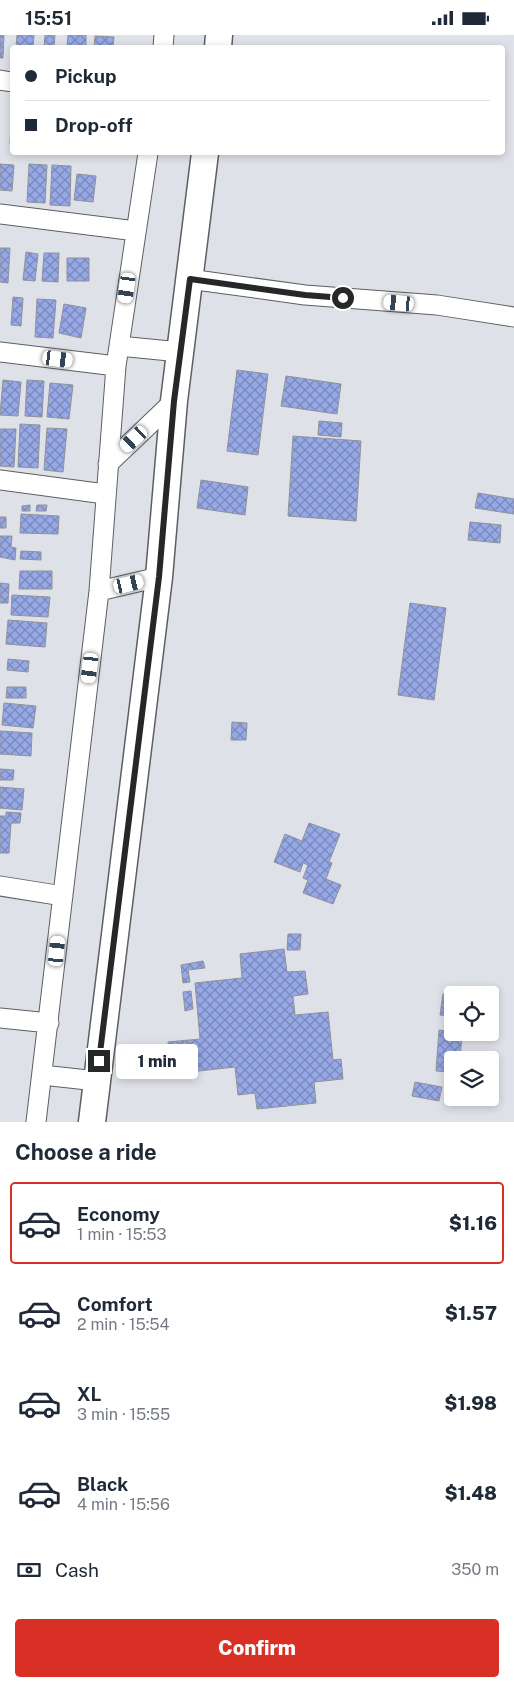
<!DOCTYPE html>
<html lang="en">
<head>
<meta charset="utf-8">
<style>
  :root { --surface:#fff; --page:#f6f6f7; --text:#1f2937; --muted:#747a83; --line:#e0e1e3; --accent:#d93025 }
  body { margin:0; font-family:"Public Sans",sans-serif; background:var(--page); color:var(--text); height:100vh; display:flex; flex-direction:column; font-size:19px; white-space:nowrap }
  * { box-sizing:border-box; margin:0 }
  p { font-size:16px; color:var(--muted) }
  .icon { flex:none; width:28px; height:28px; fill:none; stroke:currentColor; stroke-width:2; stroke-linecap:round; stroke-linejoin:round }
  .map { position:relative; height:1087px; overflow:hidden }
  .drawer { display:flex; flex-direction:column; background:var(--surface); flex:1 }
  .drawer>* { flex:none }
  .banner { position:absolute; left:10px; top:10px; width:495px; height:110px; border-radius:5px; box-shadow:0 2px 8px #0003; display:grid; align-content:center; height:110px; padding:0 15px; background:var(--surface) }
  .buttons { position:absolute; left:444px; top:951px; display:grid; gap:10px }
  .buttons a { display:grid; place-items:center; width:55px; height:55px; border-radius:5px; background:var(--surface); box-shadow:0 2px 8px #0003; font-size:25px }
  .end { position:absolute; width:22px; height:22px; margin:-11px; border:6px solid #262729; background:#fff; box-shadow:0 0 0 2px #fff }
  .from { border-radius:50% }
  .bubble { position:absolute; height:35px; border-radius:5px; background:var(--surface); box-shadow:0 2px 8px #0003; font-size:16px; font-weight:800; line-height:35px; text-align:center }
  .car { position:absolute; width:15px; height:30px; margin:-15px -8px; border-radius:6px; box-shadow:0 0 4px 1px #0007; background:linear-gradient(#fff 24%,#345 0 40%,#fff 0 76%,#345 0 86%,#fff 0) }
  .banner b { display:flex; align-items:center; gap:18px; height:48px; font-size:19px }
  .banner b+b { border-top:1px solid var(--line) }
  .banner i { width:12px; height:12px; background:var(--text) }
  ul { padding:0; list-style:none }
  li { display:flex; align-items:center; gap:15px; height:82px; margin:0 10px 8px; padding:0 5px; border:2px solid transparent; border-radius:5px }
  li div { flex:1 }
  li b { display:block; font-size:19px }
  li em { font-style:normal; font-weight:800 }
  li.on { border-color:var(--accent) }
  li>.icon { width:45px; height:45px; stroke-width:1.5 }
  h2 { padding:0 15px; font-size:22px; line-height:60px }
  .pay { display:flex; align-items:center; gap:12px; height:55px; padding:0 15px; font-size:19px }
  .pay p { margin-inline-start:auto }
  .primary-button { display:flex; gap:10px; margin-top:auto; padding:10px 15px }
  .primary-button a { flex:1; height:58px; border-radius:5px; background:var(--accent); color:#fff; font-size:20px; font-weight:800; line-height:58px; text-align:center }
  .status { display:flex; justify-content:space-between; align-items:center; height:35px; padding:0 25px; background:var(--surface); direction:ltr }
  .status svg { height:14px; fill:currentColor }
  .map>svg:first-child { display:block }
  .building { fill:url(#building-cross-hatch); stroke:#909298 }
  .lines { fill:none; stroke-linecap:round; stroke-linejoin:round }
  .street-casing { stroke:#5c5e64; stroke-width:21 }
  .secondary-casing { stroke:#5c5e64; stroke-width:29 }
  .street { stroke:#fff; stroke-width:19 }
  .secondary { stroke:#fff; stroke-width:26 }
  .route { stroke:#262729; stroke-width:6 }
</style>
</head>
<body>
<div class="status"><b>15:51</b><svg viewBox="0 0 49 12"><path d="M0 12V9h3v3zM5 12V6h3v6zM10 12V3h3v9zM15 12V0h3v12zM26 1h20v11H26zM47 4h2v5h-2z"/></svg></div>
<div class="map">
<svg width="514" height="1087" viewBox="0 0 514 1087">
  <defs>
    <pattern id="building-cross-hatch" width="8" height="8" patternUnits="userSpaceOnUse" patternTransform="scale(1.25)"><rect width="8" height="8" fill="#96a8e6"/><path d="M0 0l8 8M0 8l8-8" fill="none" stroke="#7a89ba"/></pattern>
  </defs>
  <rect width="100%" height="100%" fill="#dfe1e8"/>
  <path class="building" d="M0 0H4L3 23H0Z
    M17 0H34L33 12H16Z
    M45 0H55L54 12H44Z
    M68 0H86V12H67Z
    M95 1 114 2 113 12H94Z
    M12 77V109H10Z
    M0 129 14 130 12 156 0 155Z
    M29 129 47 130 45 168 27 167Z
    M52 130 71 131 70 171 50 170Z
    M77 139 96 141 93 167 74 165Z
    M0 213H10L8 248 0 247Z
    M26 217 38 219 35 246 23 245Z
    M44 218H59L58 247 42 246Z
    M67 223H89V246H67Z
    M13 262 23 263 21 291 11 290Z
    M37 264 56 265 53 303 35 302Z
    M64 269 86 273 81 303 59 298Z
    M237 335 268 339 258 420 227 416Z
    M286 341 341 349 337 379 281 371Z
    M3 345 21 347 18 381 0 380Z
    M27 345 44 346 42 382 25 381Z
    M50 348 73 350 69 384 47 382Z
    M319 386 342 388 341 402 318 400Z
    M20 389 40 390 38 433 18 432Z
    M47 393 67 394 63 437 44 435Z
    M0 394H16L14 432 0 431Z
    M293 401 361 406 356 486 288 481Z
    M201 445 248 452 245 480 197 473Z
    M478 458 514 464V479L475 473Z
    M30 470V476H22V471Z
    M37 470H47L46 476H36Z
    M21 479 59 481 58 499 20 498Z
    M0 482H6V493H0Z
    M470 487 501 490 500 508 468 505Z
    M0 501H12L11 512 16 513 15 525 0 522Z
    M21 516 41 517V525L20 524Z
    M20 536H52V554H19Z
    M0 548 9 549 8 568H0Z
    M12 560 50 562 48 582 11 580Z
    M410 568 446 573 434 665 398 660Z
    M8 585 47 588 45 612 6 609Z
    M8 624 29 626 28 637 7 635Z
    M7 652H26V663H6Z
    M4 668 36 671 33 693 2 690Z
    M232 687 247 688 246 705H231Z
    M0 696 32 698 31 721 0 719Z
    M0 734 14 735 13 745H0Z
    M0 752 24 754 22 775 0 773Z
    M6 777 21 778 20 788H11L9 818H0V781H6Z
    M309 788 340 799 329 827 332 828 326 844 341 850 333 869 303 858 308 845 303 843 308 830 303 828 300 837 274 827 285 799 302 806Z
    M288 899H301L300 915H287Z
    M284 914 287 937 305 936 308 959 293 961 295 980 328 977 333 1025 341 1024 343 1044 314 1047 316 1068 257 1074 255 1058 238 1060 235 1032 171 1039 168 1007 200 1004 195 948 242 943 240 919Z
    M203 926 205 933 188 935 190 947 183 948 181 930Z
    M191 956 193 974 185 976 183 957Z
    M443 959 453 960 452 981 440 980Z
    M439 995 462 998 460 1025H452V1037L436 1036Z
    M415 1047 442 1052 439 1066 412 1061Z"/>
  <g class="lines">
    <g class="street-casing">
      <path id="street" d="M163 12 164 0
        M0 45 12 47
        M0 179 136 196
        M189 244 305 260 437 270 514 282
        M119 311 180 317
        M0 317 116 331
        M108 429 174 366
        M0 445 105 459
        M99 556 159 542
        M0 851 63 861
        M0 983 49 988
        M42 1040 97 1046
        M36 1087 99 556 116 331 148 118"/>
    </g>
    <g class="secondary-casing">
      <path id="secondary" d="M218 12 219 0
        M92 1087 159 542 174 366 205 118"/>
    </g>
    <use href="#street" class="street"/>
    <use href="#secondary" class="secondary"/>
  </g>
  <g class="lines">
    <path class="route" d="M99 1026 159 542 174 366 190 244 305 260 343 263"/>
  </g>
</svg>
<div class="buttons">
<a><svg class="icon" aria-label="locate" viewBox="0 0 24 24"><circle cx="12" cy="12" r="6"/><path d="M12 2v4M12 18v4M2 12h4M18 12h4"/></svg></a>
<a><svg class="icon" aria-label="layers" viewBox="0 0 24 24"><path d="M12 4l9 5-9 5-9-5zM3 14l9 5 9-5"/></svg></a>
</div>
<i class="end from" style="left:343px;top:263px"></i>
<i class="end" style="left:99px;top:1026px"></i>
<div class="bubble" style="left:116px;top:1009px;width:82px">1 min</div>
<i class="car" style="left:127px;top:253px;rotate:188deg"></i>
<i class="car" style="left:399px;top:268px;rotate:275deg"></i>
<i class="car" style="left:58px;top:324px;rotate:97deg"></i>
<i class="car" style="left:134px;top:404px;rotate:227deg"></i>
<i class="car" style="left:129px;top:549px;rotate:77deg"></i>
<i class="car" style="left:90px;top:633px;rotate:187deg"></i>
<i class="car" style="left:57px;top:916px;rotate:6deg"></i>
<div class="banner">
<b><i class="from"></i>Pickup</b>
<b><i></i>Drop-off</b>
</div>
</div>
<section class="drawer">
<h2>Choose a ride</h2>
<ul>
<li class="on"><svg class="icon" aria-label="car" viewBox="0 0 24 24"><path d="M5 17H2v-5l4-1 3-4h7l3 4 3 1v5h-3M9 17h6M6 11h13"/><circle cx="7" cy="17" r="2"/><circle cx="17" cy="17" r="2"/></svg><div><b>Economy</b><p>1 min · 15:53</p></div><em>$1.16</em></li>
<li><svg class="icon" aria-label="car" viewBox="0 0 24 24"><path d="M5 17H2v-5l4-1 3-4h7l3 4 3 1v5h-3M9 17h6M6 11h13"/><circle cx="7" cy="17" r="2"/><circle cx="17" cy="17" r="2"/></svg><div><b>Comfort</b><p>2 min · 15:54</p></div><em>$1.57</em></li>
<li><svg class="icon" aria-label="car" viewBox="0 0 24 24"><path d="M5 17H2v-5l4-1 3-4h7l3 4 3 1v5h-3M9 17h6M6 11h13"/><circle cx="7" cy="17" r="2"/><circle cx="17" cy="17" r="2"/></svg><div><b>XL</b><p>3 min · 15:55</p></div><em>$1.98</em></li>
<li><svg class="icon" aria-label="car" viewBox="0 0 24 24"><path d="M5 17H2v-5l4-1 3-4h7l3 4 3 1v5h-3M9 17h6M6 11h13"/><circle cx="7" cy="17" r="2"/><circle cx="17" cy="17" r="2"/></svg><div><b>Black</b><p>4 min · 15:56</p></div><em>$1.48</em></li>
</ul>
<div class="pay"><svg class="icon" aria-label="cash" viewBox="0 0 24 24"><path d="M3 7h18v10H3z"/><circle cx="12" cy="12" r="2"/></svg>Cash<p>350 m</p></div>
<div class="primary-button"><a>Confirm</a></div>
</section>
</body>
</html>
